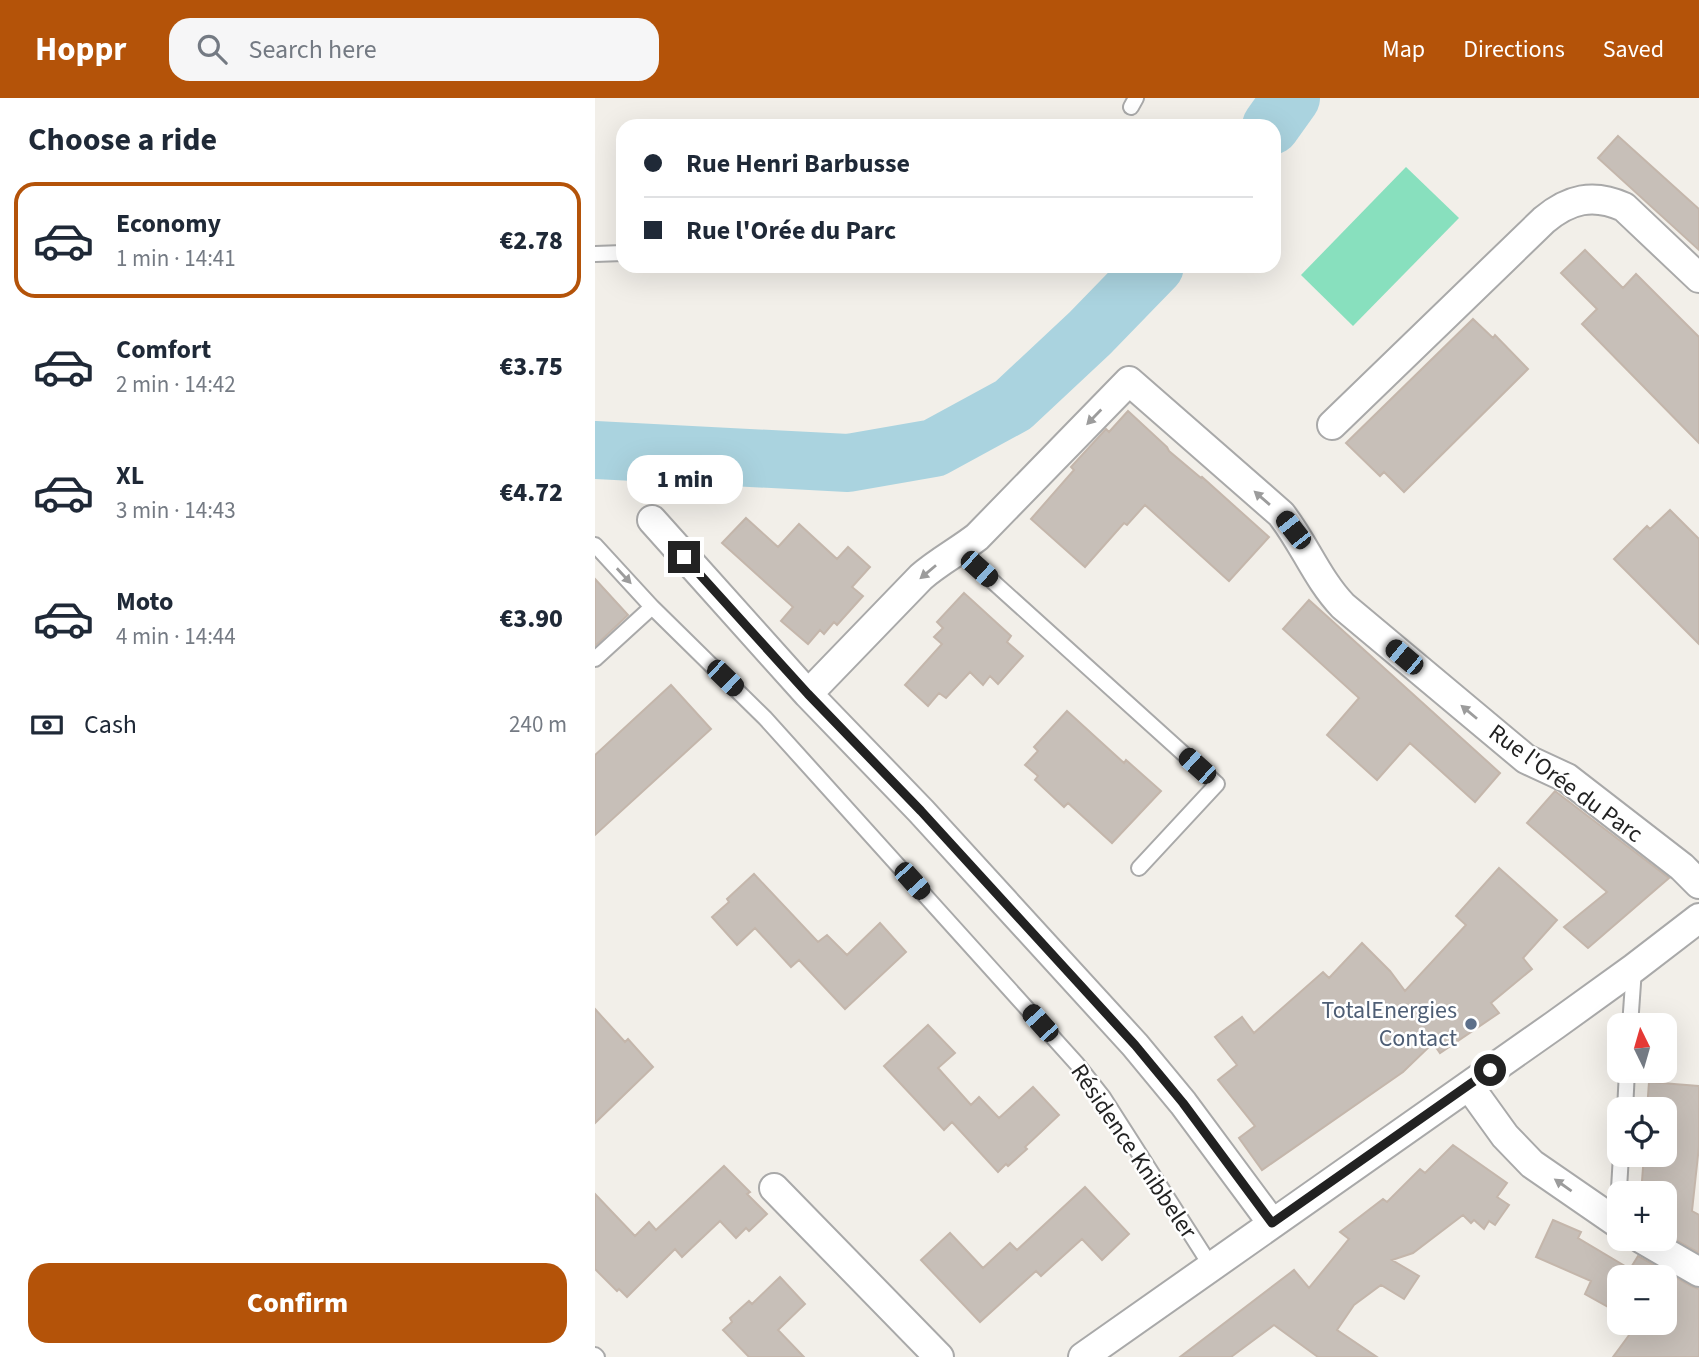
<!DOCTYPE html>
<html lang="en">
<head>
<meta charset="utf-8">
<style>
  :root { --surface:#fff; --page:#f6f6f7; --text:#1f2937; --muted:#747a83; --line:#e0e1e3; --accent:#b45309 }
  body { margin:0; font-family:"Source Sans 3",sans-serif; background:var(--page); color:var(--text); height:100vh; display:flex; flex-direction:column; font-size:26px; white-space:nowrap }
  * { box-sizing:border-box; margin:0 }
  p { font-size:23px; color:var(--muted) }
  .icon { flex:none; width:38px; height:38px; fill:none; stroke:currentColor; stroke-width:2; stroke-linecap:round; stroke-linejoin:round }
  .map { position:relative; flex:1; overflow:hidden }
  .panel { display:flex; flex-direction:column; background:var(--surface); width:595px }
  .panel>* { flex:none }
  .guide { position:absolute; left:21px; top:21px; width:665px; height:154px; border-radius:21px; box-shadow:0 7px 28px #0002; display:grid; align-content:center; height:154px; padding:0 28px; background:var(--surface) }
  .needle { width:46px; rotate:355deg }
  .controls { position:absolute; left:1012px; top:915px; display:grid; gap:14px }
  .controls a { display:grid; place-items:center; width:70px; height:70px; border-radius:14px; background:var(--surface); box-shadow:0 7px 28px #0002; font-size:35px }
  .end { position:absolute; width:32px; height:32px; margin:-16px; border:9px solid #222; background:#fff; box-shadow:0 0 0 4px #fff }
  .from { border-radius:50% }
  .bubble { position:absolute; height:49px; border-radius:21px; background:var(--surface); box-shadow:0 7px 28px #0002; font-size:23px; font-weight:800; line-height:49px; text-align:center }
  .car { position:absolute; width:21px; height:42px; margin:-21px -10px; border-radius:9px; box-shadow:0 0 5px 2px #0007; background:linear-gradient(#222 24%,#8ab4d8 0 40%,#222 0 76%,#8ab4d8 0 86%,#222 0) }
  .guide b { display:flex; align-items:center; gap:24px; height:66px; font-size:26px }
  .guide b+b { border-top:2px solid var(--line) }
  .guide i { width:18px; height:18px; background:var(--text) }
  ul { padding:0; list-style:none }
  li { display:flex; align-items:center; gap:21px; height:116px; margin:0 14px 10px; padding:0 14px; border:4px solid transparent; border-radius:21px }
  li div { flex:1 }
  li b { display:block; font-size:26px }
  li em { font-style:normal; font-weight:800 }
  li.selected { border-color:var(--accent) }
  li>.icon { width:63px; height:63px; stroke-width:1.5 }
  h2 { padding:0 28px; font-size:32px; line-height:84px }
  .pay { display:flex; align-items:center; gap:18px; height:77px; padding:0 28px; font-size:26px }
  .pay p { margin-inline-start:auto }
  .action { display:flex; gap:14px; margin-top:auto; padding:14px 28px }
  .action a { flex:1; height:80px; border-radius:21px; background:var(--accent); color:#fff; font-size:28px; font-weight:800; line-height:80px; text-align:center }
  header { display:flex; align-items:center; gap:42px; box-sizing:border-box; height:98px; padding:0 35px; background:var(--accent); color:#fff }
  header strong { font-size:33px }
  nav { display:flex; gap:38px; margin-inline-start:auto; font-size:24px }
  .search { width:490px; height:63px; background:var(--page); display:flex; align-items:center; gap:18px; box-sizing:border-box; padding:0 24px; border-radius:21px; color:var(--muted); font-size:26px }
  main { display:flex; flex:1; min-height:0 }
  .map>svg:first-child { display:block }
  .pitch { fill:#88e0be }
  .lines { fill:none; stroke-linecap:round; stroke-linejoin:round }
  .river { stroke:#aad3df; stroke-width:58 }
  .building { fill:#c7bfb8; stroke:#c4b6ab; stroke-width:2 }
  .service-casing { stroke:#a9a9a9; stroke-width:18 }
  .minor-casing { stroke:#a9a9a9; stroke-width:32 }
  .service { stroke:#fff; stroke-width:14 }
  .minor { stroke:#fff; stroke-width:28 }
  .oneway { fill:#9c9c9c }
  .route { stroke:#222; stroke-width:9 }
  .service-dot { fill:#5c6f8a; stroke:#fff; stroke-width:2.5 }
  .labels { text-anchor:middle; stroke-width:5; stroke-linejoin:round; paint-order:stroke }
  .street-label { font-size:24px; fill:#222; stroke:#fff }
  .service-label { font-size:24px; fill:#4e5e75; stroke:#fff; text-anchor:end }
</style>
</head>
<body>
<header>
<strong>Hoppr</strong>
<div class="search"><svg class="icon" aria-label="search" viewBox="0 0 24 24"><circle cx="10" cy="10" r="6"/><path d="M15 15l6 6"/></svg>Search here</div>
<nav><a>Map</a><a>Directions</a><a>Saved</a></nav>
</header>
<main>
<section class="panel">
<h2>Choose a ride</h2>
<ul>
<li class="selected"><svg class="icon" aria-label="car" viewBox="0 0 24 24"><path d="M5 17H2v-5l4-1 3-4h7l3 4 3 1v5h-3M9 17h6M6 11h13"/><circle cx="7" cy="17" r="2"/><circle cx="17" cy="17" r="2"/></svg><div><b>Economy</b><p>1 min · 14:41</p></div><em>€2.78</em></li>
<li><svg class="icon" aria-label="car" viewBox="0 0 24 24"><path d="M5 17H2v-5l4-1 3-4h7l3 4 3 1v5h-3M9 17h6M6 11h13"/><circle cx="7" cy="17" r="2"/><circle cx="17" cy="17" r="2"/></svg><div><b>Comfort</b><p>2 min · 14:42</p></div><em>€3.75</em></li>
<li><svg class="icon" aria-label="car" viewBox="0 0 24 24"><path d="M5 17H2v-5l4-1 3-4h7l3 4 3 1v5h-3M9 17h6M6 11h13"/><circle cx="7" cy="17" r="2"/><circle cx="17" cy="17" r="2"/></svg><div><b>XL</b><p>3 min · 14:43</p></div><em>€4.72</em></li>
<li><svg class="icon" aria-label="car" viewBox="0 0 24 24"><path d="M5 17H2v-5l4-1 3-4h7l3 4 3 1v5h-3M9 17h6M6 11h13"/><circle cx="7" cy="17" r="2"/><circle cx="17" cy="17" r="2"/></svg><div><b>Moto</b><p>4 min · 14:44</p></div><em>€3.90</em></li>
</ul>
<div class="pay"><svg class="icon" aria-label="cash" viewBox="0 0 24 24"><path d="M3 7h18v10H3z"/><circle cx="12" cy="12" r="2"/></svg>Cash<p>240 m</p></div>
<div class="action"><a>Confirm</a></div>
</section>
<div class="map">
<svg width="1104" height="1259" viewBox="0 0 1104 1259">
  <rect width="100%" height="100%" fill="#f2efe9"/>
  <path class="pitch" d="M811 69 864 120 758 228 706 177Z"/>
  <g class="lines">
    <path class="river" d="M676 28 696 0
      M0 352 253 365 339 350 418 307 495 235 560 168"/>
  </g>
  <path class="building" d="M1023 38 1104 111V152L1003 60Z
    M990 152 1028 190 1041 176 1104 239V345L987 226 1002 211 966 175Z
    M878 221 898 240 900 237 933 271 809 394 789 374 785 378 751 345Z
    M533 313 572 349 574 353 606 380 607 379 674 439 634 483 550 407 532 427 529 425 490 469 436 421 479 372 476 369 511 331 514 334Z
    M1075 412 1104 441V546L1019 461 1052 428 1055 431Z
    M151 420 183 449 204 426 242 461 253 449 275 469 257 489 268 498 242 527 239 524 229 536 225 532 213 546 186 523 198 509 127 445Z
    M0 481 33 517 0 548Z
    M369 495 416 538 412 544 428 558 403 586 395 578 388 587 375 574 351 600 344 595 333 608 310 587 347 546 339 539 348 530 342 524Z
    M714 502 905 675 880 704 815 645 782 682 732 637 764 600 688 531Z
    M76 587 116 631 0 737V657Z
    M472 613 529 665 531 662 566 693 517 745 473 705 469 709 440 682 443 678 430 667 443 653 439 649Z
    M960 693 1074 780 993 850 969 829 1012 794 932 725Z
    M904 770 962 822 928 860 937 871 896 905 904 915 845 955 838 945 808 974 667 1072 644 1040 660 1028 623 982 642 967 620 939 647 919 659 935 728 874 734 880 767 845 795 873 810 893 871 827 861 818Z
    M159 776 223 844 232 837 252 857 285 825 311 854 250 911 204 862 196 869 160 830 142 847 117 819 134 804 132 801Z
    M0 911 30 944 33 941 58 969 0 1025Z
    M333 927 360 955 343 970 376 1007 384 999 404 1020 438 989 464 1017 430 1049 432 1051 413 1068 411 1066 403 1074 357 1024 349 1032 289 968Z
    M1054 984 1104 988V1048L1097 1113 1104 1117V1155L1069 1135V1113L1080 1096H1046L1049 1057H1069V1012H1052Z
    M858 1047 912 1085 902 1099 914 1107 900 1127 894 1123 889 1131 879 1122 876 1125 868 1117 818 1155 797 1162 824 1178 809 1201 786 1187 759 1207 742 1232 782 1259H723L679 1227 636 1259H585L699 1172 714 1190 754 1141 745 1134 788 1101 792 1104 825 1071 830 1075Z
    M129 1068 155 1094 152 1096 172 1116 154 1133 151 1130 141 1140 125 1123 87 1159 80 1151 32 1199 24 1191 22 1193 0 1171V1096L40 1138 54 1124 61 1132Z
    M490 1089 534 1136 507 1162 487 1141 446 1178 441 1173 385 1224 326 1162 355 1135 388 1170 415 1145 422 1152Z
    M958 1122 986 1134 983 1140 1035 1171 1043 1158 1096 1188 1104 1191V1259H1018L1043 1225H1069V1180H1024V1215L990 1196 996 1183 941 1159Z
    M185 1179 210 1206 183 1232 209 1259H154L128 1232 137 1224 135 1220 154 1203 157 1206Z"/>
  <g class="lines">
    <g class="service-casing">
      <path id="service" d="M536 9 541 0
        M0 156 28 155
        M0 447 57 509 170 620 482 966 508 999 616 1168
        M364 453 622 686 544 770
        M0 561 57 509
        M1035 928 1039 871
        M1030 1012 1032 973
        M1022 1125 1026 1057
        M0 1257 2 1259"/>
    </g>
    <g class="minor-casing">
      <path id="minor" d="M737 327 949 122C974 101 998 95 1029 109L1104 180
        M57 422 213 596 326 713 540 947 588 1005 677 1125
        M213 596 326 479C343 464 364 453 382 439L534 283 686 416C709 445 722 481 748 508L931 661 972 680 1087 769 1104 786
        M874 988 910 1038 937 1066 1024 1126
        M179 1090 344 1259
        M1047 1141 1104 1174
        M488 1259 960 927 1039 870 1104 820"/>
    </g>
    <use href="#service" class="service"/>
    <use href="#minor" class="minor"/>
  </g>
  <defs><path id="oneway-solid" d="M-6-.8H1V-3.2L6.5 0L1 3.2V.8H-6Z" transform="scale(1.75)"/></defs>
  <g class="oneway">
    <use href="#oneway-solid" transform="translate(499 319) rotate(134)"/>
    <use href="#oneway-solid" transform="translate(667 400) rotate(-139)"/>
    <use href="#oneway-solid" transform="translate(333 474) rotate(140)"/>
    <use href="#oneway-solid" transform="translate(29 478) rotate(47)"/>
    <use href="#oneway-solid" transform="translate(874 614) rotate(-140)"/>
    <use href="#oneway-solid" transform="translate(968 1087) rotate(-145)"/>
  </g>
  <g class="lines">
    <path class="route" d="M89 459 213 596 326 713 540 947 588 1005 677 1125 895 972"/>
  </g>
  <circle class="service-dot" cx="876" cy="926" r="7"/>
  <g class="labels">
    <g class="street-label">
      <text transform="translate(971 685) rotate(36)" y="8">Rue l'Orée du Parc</text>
      <text transform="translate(539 1053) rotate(56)" y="8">Résidence Knibbeler</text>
    </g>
    <g class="service-label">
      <text x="862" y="920">TotalEnergies<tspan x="862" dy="28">Contact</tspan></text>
    </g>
  </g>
</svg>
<div class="controls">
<a><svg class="needle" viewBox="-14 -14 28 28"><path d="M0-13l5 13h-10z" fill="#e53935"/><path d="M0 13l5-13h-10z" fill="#747a83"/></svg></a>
<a><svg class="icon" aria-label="locate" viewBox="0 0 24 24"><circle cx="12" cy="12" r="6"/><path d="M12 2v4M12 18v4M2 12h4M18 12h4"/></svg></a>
<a>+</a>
<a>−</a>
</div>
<i class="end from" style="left:895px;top:972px"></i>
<i class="end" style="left:89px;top:459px"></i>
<div class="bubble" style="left:32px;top:357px;width:116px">1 min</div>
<i class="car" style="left:698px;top:432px;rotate:322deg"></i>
<i class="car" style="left:384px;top:471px;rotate:132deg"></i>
<i class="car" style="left:809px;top:559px;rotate:310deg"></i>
<i class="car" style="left:130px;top:580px;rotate:134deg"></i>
<i class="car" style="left:602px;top:668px;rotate:312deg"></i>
<i class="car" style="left:317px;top:783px;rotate:138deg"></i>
<i class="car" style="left:445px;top:925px;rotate:318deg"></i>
<div class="guide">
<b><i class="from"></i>Rue Henri Barbusse</b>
<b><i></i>Rue l'Orée du Parc</b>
</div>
</div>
</main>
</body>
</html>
